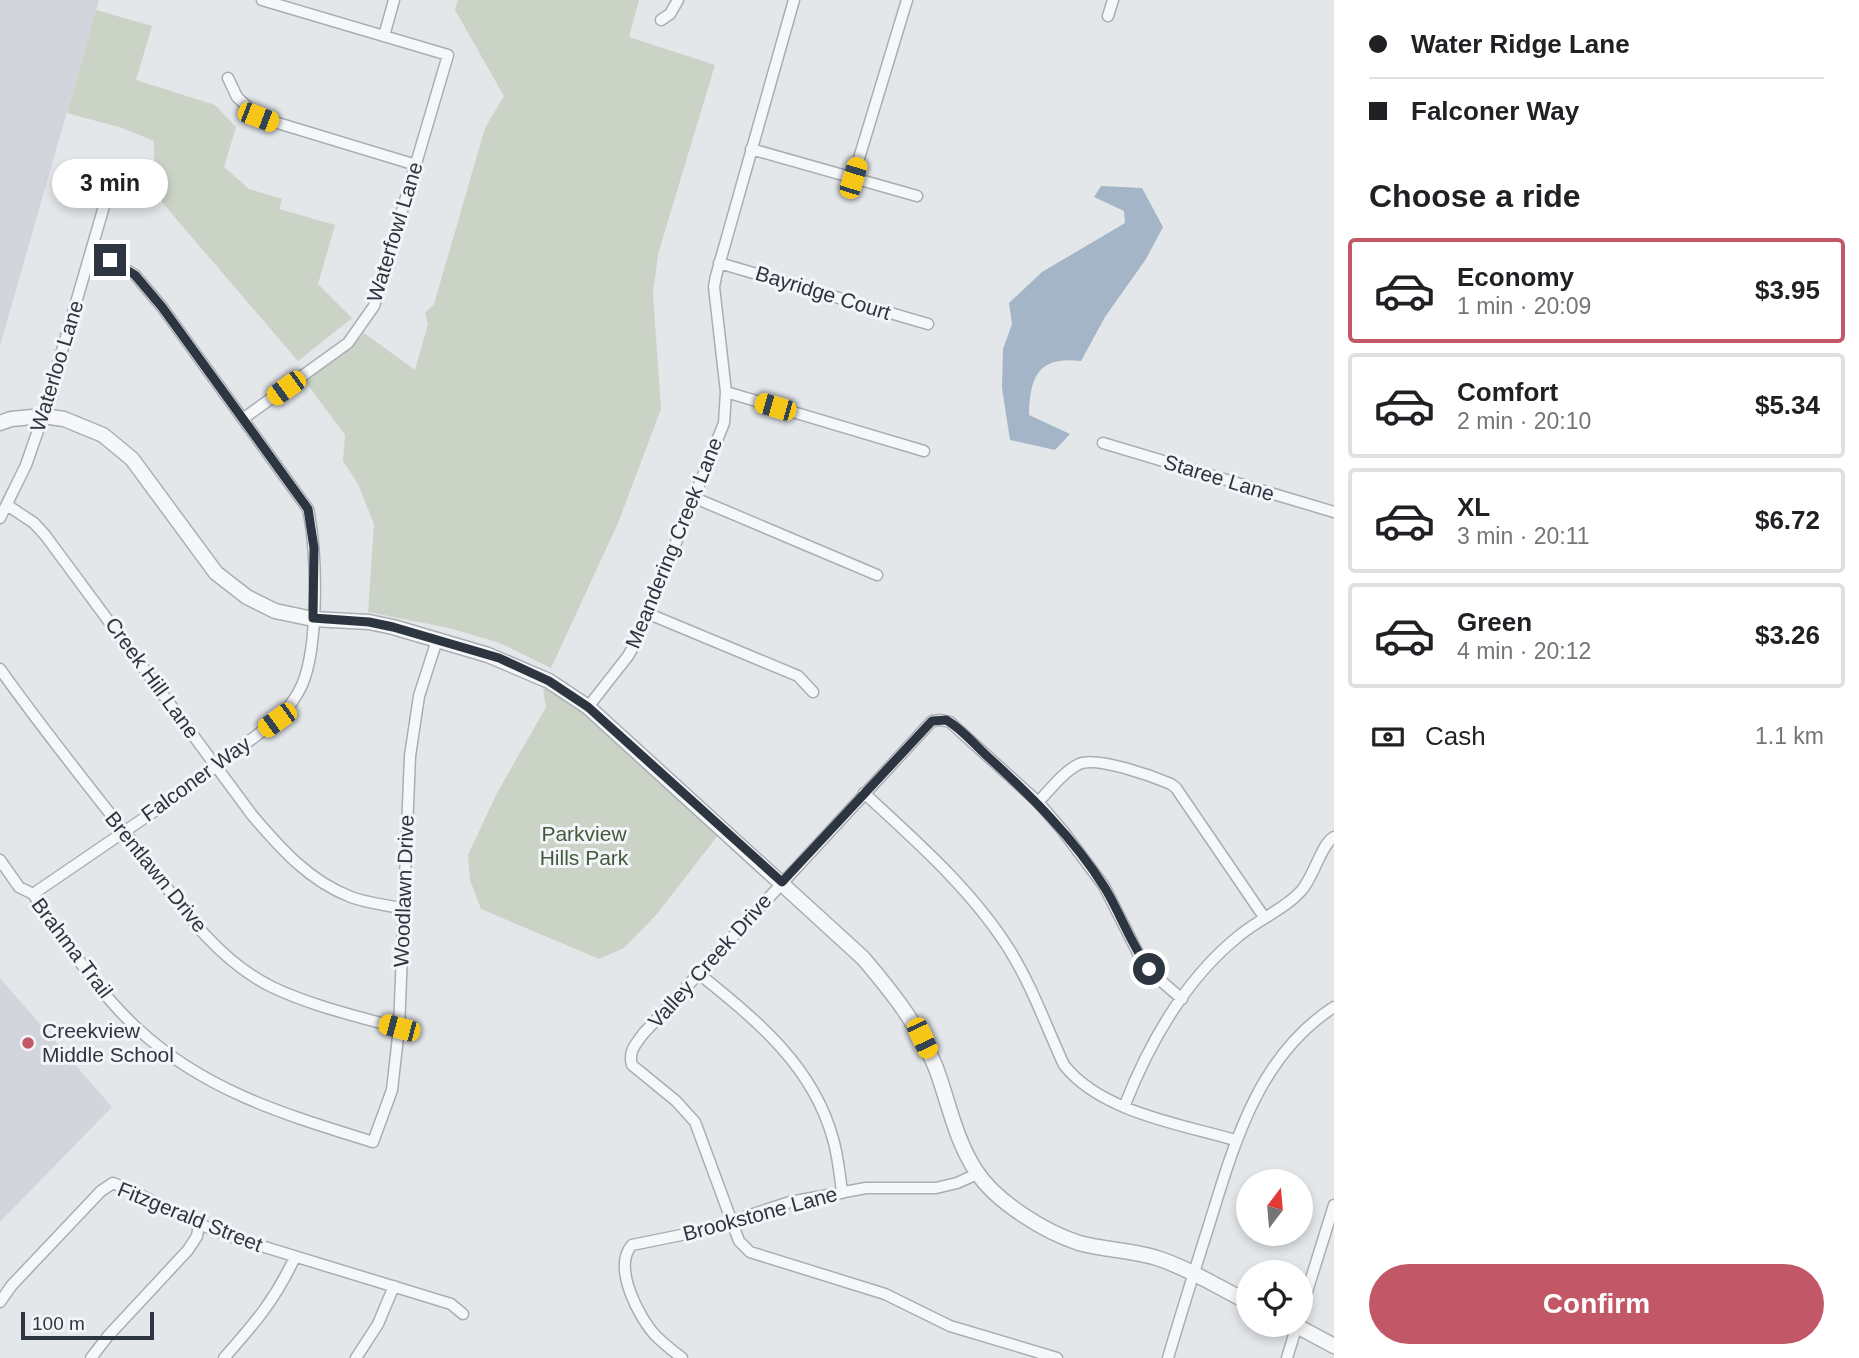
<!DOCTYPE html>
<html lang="en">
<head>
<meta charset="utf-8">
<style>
  :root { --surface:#fff; --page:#f2f2f2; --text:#202124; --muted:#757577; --line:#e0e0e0; --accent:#c25768 }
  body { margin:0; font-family:Arial,sans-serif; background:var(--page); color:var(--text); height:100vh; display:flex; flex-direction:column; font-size:26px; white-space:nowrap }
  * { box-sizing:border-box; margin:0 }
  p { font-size:23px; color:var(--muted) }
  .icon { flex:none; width:38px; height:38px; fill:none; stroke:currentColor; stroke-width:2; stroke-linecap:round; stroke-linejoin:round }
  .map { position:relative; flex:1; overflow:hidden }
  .side { display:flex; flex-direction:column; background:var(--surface); width:525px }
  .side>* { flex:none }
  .banner { display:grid; align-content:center; height:154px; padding:0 35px; background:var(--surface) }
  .needle { width:46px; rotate:16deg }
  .fabs { position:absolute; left:1236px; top:1169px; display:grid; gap:14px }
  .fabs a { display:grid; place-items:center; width:77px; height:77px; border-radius:50%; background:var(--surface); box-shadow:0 4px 10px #0003; font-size:35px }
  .scale { position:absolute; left:21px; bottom:18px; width:133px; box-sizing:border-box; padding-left:7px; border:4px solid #2d3541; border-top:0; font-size:19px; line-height:24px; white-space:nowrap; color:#2d3541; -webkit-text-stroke:5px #f4f5f8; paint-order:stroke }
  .end { position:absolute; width:32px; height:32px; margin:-16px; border:9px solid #2d3541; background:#fff; box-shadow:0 0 0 4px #fff }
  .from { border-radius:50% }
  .bubble { position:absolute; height:49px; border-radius:24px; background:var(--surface); box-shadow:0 4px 10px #0003; font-size:23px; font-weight:700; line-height:49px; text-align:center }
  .car { position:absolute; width:21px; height:42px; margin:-21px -10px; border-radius:9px; box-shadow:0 0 5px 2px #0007; background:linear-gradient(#f5c518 24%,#345 0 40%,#f5c518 0 76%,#345 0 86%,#f5c518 0) }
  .banner b { display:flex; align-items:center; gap:24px; height:66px; font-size:26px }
  .banner b+b { border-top:2px solid var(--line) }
  .banner i { width:18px; height:18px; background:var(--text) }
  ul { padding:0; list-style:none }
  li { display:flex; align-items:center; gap:21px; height:105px; margin:0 14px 10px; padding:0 21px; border:4px solid var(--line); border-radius:7px }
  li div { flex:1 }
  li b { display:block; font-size:26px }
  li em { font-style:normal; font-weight:700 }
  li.on { border-color:var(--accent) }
  li>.icon { width:63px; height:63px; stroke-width:1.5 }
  h2 { padding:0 35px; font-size:32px; line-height:84px }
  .pay { display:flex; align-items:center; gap:18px; height:77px; padding:0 35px; font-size:26px }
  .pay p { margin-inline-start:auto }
  .button { display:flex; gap:14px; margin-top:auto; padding:14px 35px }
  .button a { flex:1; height:80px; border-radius:42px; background:var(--accent); color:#fff; font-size:28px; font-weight:700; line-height:80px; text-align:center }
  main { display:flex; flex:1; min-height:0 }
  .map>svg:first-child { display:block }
  .built { fill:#d2d6dc }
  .green { fill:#cad3c6 }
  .water { fill:#a3b5c6 }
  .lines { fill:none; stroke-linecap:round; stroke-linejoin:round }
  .minor-casing { stroke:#a9aeb4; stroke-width:13 }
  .tertiary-casing { stroke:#a9aeb4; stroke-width:17 }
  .minor { stroke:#f6f7f9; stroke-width:10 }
  .tertiary { stroke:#f6f7f9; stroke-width:14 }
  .route { stroke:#2d3541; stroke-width:9 }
  .poi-dot { fill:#c25768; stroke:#f4f5f8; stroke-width:2.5 }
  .labels { text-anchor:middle; stroke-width:6; stroke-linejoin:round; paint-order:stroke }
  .street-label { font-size:21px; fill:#2d3541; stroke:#f4f5f8 }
  .park-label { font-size:21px; fill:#425c3c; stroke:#f4f5f8 }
  .poi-label { font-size:21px; fill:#2d3541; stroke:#f4f5f8; text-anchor:start }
</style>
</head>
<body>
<main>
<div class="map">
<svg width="1334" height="1358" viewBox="0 0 1334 1358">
  <rect width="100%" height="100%" fill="#e4e7ea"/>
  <path class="built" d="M0 0H99L0 346Z
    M0 978 112 1107 0 1222Z"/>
  <path class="green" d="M458 0H639L629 37 715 65 658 254 653 294 661 409 618 523 551 668 500 643 449 628 368 612 374 524 358 484 343 461 345 435 305 381 351 347 364 333 415 370 428 324 425 313 434 304 485 128 504 96 455 10Z
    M96 10 152 26 136 80 215 105 236 127 224 167 249 189 282 199 279 209 335 225 318 284 352 318 298 361 154 193V141L122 128 67 113Z
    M550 688 591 717 719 834 657 914 624 948 599 959 481 909 470 880 468 855 497 793 546 707 543 689Z"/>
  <path class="water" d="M1101 186 1142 188 1163 227 1146 259 1105 317 1081 361C1038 356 1030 376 1029 415L1070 434 1055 450 1010 440 1002 388 1003 349 1012 324 1009 303 1042 272 1125 223 1124 211 1094 197Z"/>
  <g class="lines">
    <g class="minor-casing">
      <path id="minor" d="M1108 16 1113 0
        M661 20 670 14 678 0
        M384 36 394 0
        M228 78 237 97 258 117 416 165
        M751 149 917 196
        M853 178 907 0
        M719 263 928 324
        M726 392 924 451
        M244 418 348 343 374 306 448 55 262 0
        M1103 443 1334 512
        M695 498 877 575
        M7 505 34 523 45 535 252 815C280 848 309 881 351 897 367 903 387 905 404 909
        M0 518 26 465 43 416 107 196 121 172
        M649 614 798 676 813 692
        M0 669C39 724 81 777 123 830 168 885 205 954 272 987 312 1006 356 1016 399 1028
        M588 707 628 656 636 642 724 423 726 392 714 287 716 276 794 0
        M864 793C916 841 971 889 1009 949 1032 986 1046 1026 1064 1065 1101 1112 1180 1124 1235 1140
        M1038 802C1050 790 1063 772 1079 764 1097 756 1152 776 1171 784L1176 788 1264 917
        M0 860 19 887 33 894C65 940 96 991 138 1029 206 1092 287 1115 373 1142L392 1090 399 1028 410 756 419 696 437 640
        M33 894 175 797 277 720C287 710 296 698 302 685 319 646 317 551 308 509L162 307 135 275 110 260 91 254
        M698 973C755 1019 813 1065 833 1139 838 1156 840 1175 842 1193
        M1124 1107C1149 1043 1186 978 1240 935 1259 919 1285 909 1301 891 1314 877 1321 844 1334 837
        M0 1302 12 1285 101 1191 113 1183 128 1189 199 1224 235 1238 451 1304 463 1314
        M1300 1314 1334 1205
        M91 1358 108 1336 188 1250 197 1236 199 1224
        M224 1358C255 1323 275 1300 295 1257
        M356 1358 378 1324 394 1286
        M682 1358C673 1351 664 1344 656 1336 639 1318 612 1267 632 1245L701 1231 790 1202 866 1188H936L957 1183 977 1174
        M1057 1358 950 1326 885 1294 750 1252 739 1241 695 1122 676 1101 632 1065C628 1051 636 1044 643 1034L932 721 941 720 950 722 1038 802 1063 831 1104 886 1140 957 1160 980 1182 999
        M1168 1358C1181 1314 1195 1269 1209 1225 1234 1144 1258 1056 1334 1007
        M1287 1358 1297 1325"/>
    </g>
    <g class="tertiary-casing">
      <path id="tertiary" d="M0 423 11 419 43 416 64 419 103 435 132 459 216 573 247 597 275 611 313 619 369 622 393 627 488 655 549 681 588 707 863 958C892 992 919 1026 936 1068 949 1103 955 1139 976 1171 996 1202 1045 1232 1079 1243 1105 1250 1132 1250 1157 1258 1188 1268 1218 1287 1248 1302
        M1295 1325 1334 1346"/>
    </g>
    <use href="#minor" class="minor"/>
    <use href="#tertiary" class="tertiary"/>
  </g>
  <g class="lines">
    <path class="route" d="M110 260 135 275 162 307 308 509 314 548 313 618 369 622 393 627 499 658 549 681 588 707 782 882 932 721 946 720C961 728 974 744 986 755 1031 796 1073 837 1105 888 1121 915 1131 944 1149 969"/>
  </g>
  <circle class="poi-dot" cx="28" cy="1043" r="7"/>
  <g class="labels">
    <g class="street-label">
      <text transform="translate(395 232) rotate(-73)" y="7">Waterfowl Lane</text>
      <text transform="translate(823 293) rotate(17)" y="7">Bayridge Court</text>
      <text transform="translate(57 366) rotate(-73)" y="7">Waterloo Lane</text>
      <text transform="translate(1219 478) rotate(17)" y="7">Staree Lane</text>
      <text transform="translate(674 543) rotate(-68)" y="7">Meandering Creek Lane</text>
      <text transform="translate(152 678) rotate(54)" y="7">Creek Hill Lane</text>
      <text transform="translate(196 779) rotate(-36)" y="7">Falconer Way</text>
      <text transform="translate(156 872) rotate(51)" y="7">Brentlawn Drive</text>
      <text transform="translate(404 891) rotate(-88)" y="7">Woodlawn Drive</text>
      <text transform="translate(72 948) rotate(53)" y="7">Brahma Trail</text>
      <text transform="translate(710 961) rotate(-48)" y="7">Valley Creek Drive</text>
      <text transform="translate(760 1214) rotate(-15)" y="7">Brookstone Lane</text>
      <text transform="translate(190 1217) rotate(22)" y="7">Fitzgerald Street</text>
    </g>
    <g class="park-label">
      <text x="584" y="841">Parkview<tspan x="584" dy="24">Hills Park</tspan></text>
    </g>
    <g class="poi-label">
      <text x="42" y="1038">Creekview<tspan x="42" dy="24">Middle School</tspan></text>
    </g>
  </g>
</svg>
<div class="fabs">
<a><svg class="needle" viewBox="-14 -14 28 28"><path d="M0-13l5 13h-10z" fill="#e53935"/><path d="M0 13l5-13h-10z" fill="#757577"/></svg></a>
<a><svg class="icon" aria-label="locate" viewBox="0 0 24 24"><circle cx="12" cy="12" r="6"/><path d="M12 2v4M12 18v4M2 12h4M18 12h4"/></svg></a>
</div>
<div class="scale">100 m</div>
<i class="end from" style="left:1149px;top:969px"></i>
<i class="end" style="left:110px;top:260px"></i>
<div class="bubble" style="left:52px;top:159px;width:116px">3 min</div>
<i class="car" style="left:258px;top:117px;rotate:111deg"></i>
<i class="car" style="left:853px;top:178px;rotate:17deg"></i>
<i class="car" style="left:286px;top:388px;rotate:234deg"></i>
<i class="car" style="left:775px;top:407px;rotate:286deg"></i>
<i class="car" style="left:277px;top:720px;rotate:234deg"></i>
<i class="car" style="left:399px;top:1028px;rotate:285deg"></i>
<i class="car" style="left:922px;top:1038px;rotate:155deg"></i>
</div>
<section class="side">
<div class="banner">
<b><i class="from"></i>Water Ridge Lane</b>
<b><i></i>Falconer Way</b>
</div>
<h2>Choose a ride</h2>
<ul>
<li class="on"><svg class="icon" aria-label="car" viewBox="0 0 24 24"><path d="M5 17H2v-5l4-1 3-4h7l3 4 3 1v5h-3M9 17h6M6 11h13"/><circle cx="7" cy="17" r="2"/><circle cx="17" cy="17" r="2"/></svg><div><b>Economy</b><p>1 min · 20:09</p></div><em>$3.95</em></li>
<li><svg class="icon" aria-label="car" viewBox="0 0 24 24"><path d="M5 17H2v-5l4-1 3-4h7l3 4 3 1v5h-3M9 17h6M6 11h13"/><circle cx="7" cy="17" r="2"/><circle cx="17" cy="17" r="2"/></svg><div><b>Comfort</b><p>2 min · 20:10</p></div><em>$5.34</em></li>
<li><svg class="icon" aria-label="car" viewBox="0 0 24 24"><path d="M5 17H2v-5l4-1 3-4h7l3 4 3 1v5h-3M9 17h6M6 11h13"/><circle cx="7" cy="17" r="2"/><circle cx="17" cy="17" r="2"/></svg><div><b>XL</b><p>3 min · 20:11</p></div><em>$6.72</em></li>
<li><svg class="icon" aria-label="car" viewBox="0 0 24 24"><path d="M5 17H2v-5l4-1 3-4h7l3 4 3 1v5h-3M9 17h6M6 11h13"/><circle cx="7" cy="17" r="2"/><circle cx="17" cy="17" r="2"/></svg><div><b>Green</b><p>4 min · 20:12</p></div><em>$3.26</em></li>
</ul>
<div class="pay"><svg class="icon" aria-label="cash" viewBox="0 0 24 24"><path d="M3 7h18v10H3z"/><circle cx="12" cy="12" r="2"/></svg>Cash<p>1.1 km</p></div>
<div class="button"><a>Confirm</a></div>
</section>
</main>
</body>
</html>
